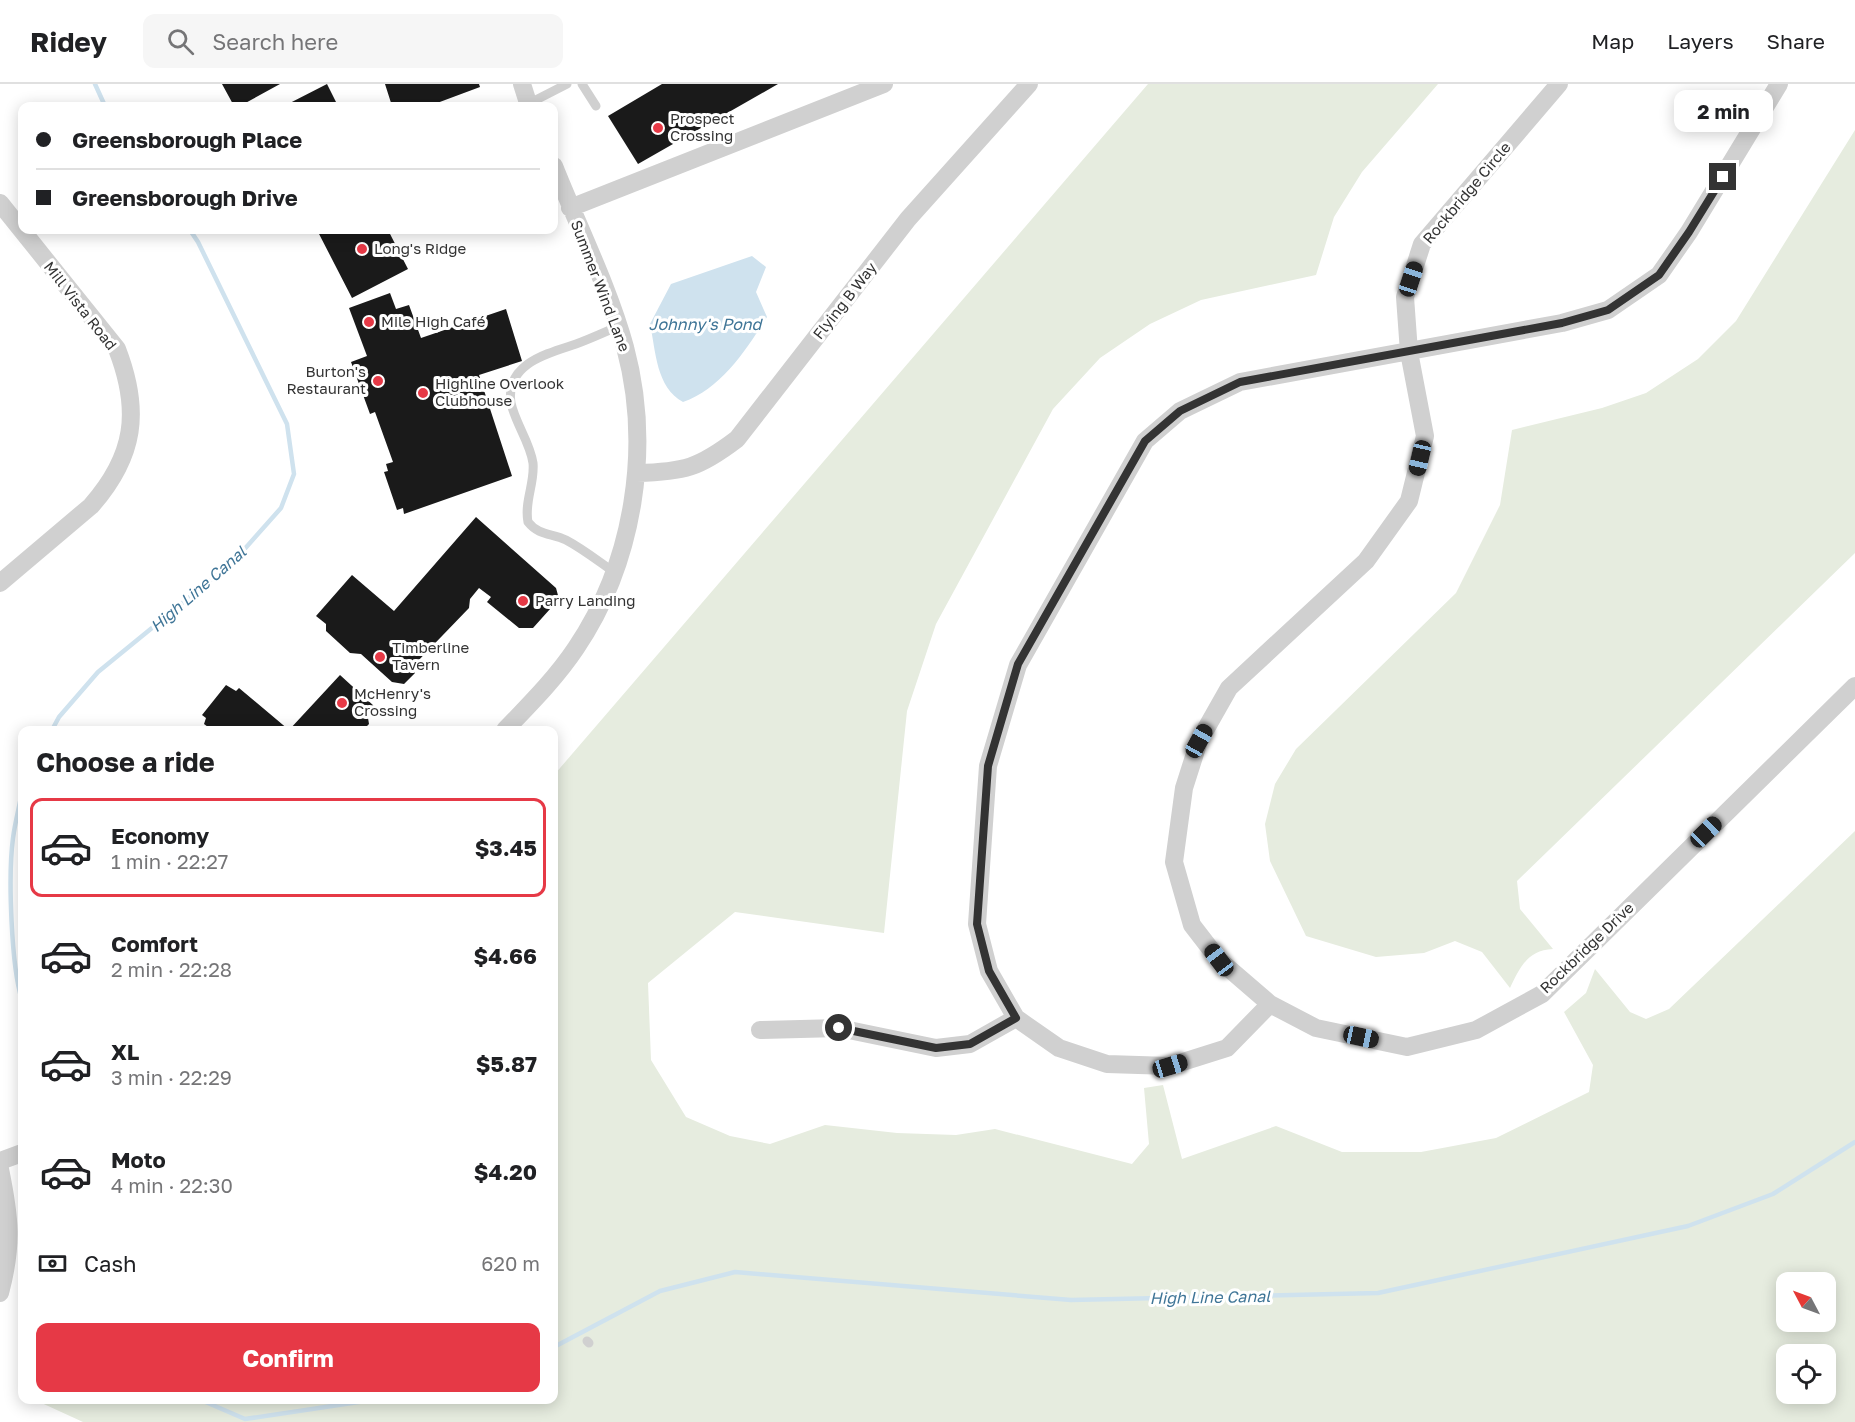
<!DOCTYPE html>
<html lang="en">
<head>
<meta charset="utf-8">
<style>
  :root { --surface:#fff; --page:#f6f6f6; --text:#202124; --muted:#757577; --line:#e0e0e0; --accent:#e63946 }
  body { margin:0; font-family:"Golos Text",sans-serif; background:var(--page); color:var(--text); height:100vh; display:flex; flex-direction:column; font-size:22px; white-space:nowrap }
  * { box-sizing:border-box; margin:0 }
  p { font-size:20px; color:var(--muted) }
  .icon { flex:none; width:33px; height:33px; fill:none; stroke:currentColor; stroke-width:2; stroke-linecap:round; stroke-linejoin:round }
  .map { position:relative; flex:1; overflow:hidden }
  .side { position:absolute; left:18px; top:642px; width:540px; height:678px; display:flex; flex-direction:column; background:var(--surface); border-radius:12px; box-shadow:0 3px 15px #0003 }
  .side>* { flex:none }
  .banner { position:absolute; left:18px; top:18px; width:540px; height:132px; border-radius:12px; box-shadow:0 3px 15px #0003; display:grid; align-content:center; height:132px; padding:0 18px; background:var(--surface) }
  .needle { width:39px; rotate:311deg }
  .fabs { position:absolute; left:1776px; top:1188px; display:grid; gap:12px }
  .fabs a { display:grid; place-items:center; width:60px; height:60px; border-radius:12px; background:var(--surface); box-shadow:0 3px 15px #0003; font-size:30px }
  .end { position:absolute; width:27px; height:27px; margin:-14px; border:8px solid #333; background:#fff; box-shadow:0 0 0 3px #fff }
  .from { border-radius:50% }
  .bubble { position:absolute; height:42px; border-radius:12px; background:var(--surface); box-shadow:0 3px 15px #0003; font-size:20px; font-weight:700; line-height:42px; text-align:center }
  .car { position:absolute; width:18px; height:36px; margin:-18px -9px; border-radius:8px; box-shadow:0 0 4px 2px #0007; background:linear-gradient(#222 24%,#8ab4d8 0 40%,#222 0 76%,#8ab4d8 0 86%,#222 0) }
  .banner b { display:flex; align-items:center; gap:21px; height:57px; font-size:22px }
  .banner b+b { border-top:2px solid var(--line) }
  .banner i { width:15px; height:15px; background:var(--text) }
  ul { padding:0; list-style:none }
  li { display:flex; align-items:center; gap:18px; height:99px; margin:0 12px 9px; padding:0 6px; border:3px solid transparent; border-radius:12px }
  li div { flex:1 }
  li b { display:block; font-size:22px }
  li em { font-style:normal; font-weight:700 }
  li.current { border-color:var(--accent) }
  li>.icon { width:54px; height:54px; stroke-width:1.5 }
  h2 { padding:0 18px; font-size:27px; line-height:72px }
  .pay { display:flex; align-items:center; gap:15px; height:66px; padding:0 18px; font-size:22px }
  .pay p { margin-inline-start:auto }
  .button { display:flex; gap:12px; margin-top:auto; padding:12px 18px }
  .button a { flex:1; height:69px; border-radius:12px; background:var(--accent); color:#fff; font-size:24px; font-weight:700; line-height:69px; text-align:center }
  header { display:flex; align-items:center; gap:36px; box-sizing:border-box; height:84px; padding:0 30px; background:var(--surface); border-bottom:2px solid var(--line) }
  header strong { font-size:28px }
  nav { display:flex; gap:33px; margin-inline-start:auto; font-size:21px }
  .search { width:420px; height:54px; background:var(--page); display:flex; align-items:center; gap:15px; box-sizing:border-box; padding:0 21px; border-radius:12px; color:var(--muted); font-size:22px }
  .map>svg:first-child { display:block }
  .green { fill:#e6ecdf; fill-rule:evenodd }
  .water { fill:#cfe2ee }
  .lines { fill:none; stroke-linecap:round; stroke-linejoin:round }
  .stream { stroke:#cfe2ee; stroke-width:4.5 }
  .building { fill:#1a1a1a }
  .lane { stroke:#d0d0d0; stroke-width:9 }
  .street { stroke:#d0d0d0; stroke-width:18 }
  .route { stroke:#333; stroke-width:8 }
  .poi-dot { fill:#e63946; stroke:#fff; stroke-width:2 }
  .labels { text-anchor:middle; stroke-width:6; stroke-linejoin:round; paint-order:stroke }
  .poi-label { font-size:15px; fill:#333; stroke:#fff; text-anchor:start }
  .street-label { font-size:15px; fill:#333; stroke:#fff }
  .water-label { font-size:16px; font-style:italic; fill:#3f7597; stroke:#fff }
</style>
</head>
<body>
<header>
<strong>Ridey</strong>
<div class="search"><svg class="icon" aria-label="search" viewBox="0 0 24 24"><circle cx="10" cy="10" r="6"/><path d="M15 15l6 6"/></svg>Search here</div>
<nav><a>Map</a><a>Layers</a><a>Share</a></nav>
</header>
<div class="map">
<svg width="1855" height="1338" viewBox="0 0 1855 1338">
  <rect width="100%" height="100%" fill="#fff"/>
  <path class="green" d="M1148 0H1438L1362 88 1334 133 1316 191 1201 216 1150 240 1100 274 1053 325 936 540 907 627 884 849 735 828 648 899 651 976 686 1033 730 1052 770 1060 825 1041 897 1049 956 1051 995 1045 1132 1080 1149 1060 1144 1004 1163 1001 1182 1075 1276 1042 1342 1068H1421L1496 1054 1589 1008 1593 981 1564 928 1586 909 1595 885 1630 928 1646 935 1669 925 1855 747V1338H83L35 1316H554V691ZM1786 1198H1826V1238H1786ZM1786 1270H1826V1310H1786Z
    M1855 46V469L1517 797 1520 825 1553 865C1528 866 1520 883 1510 904L1482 868 1455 857 1424 869 1376 873 1306 852 1270 777 1265 740 1275 700 1296 665 1456 509 1500 421 1512 346 1602 324 1646 309 1698 275 1736 237Z"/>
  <path class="water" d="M752 172 766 183 756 208 767 233C746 266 721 305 683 318 656 303 656 268 650 240L671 200Z"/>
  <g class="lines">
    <path class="stream" d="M95 0 105 22
      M52 646 59 633 98 588 234 477 281 424 294 390 287 340 198 158 190 146
      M22 708C19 724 15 739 13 754 8 791 11 882 22 916
      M554 1263 660 1207 735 1188 1071 1216 1378 1209 1688 1142 1773 1110 1855 1058
      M201 1316 245 1335 372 1316"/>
  </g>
  <path class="building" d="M222 0H280L240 22H234Z
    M327 0 338 22H284Z
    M385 0H479L480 3 429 22H392Z
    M662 0H778L638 80 608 32Z
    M317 146H388L408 185 352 214Z
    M390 209 396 225 409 221 421 254 506 225 522 277 479 291 512 392 404 430 403 424 397 426 384 388 388 387 386 380 393 378 375 328 370 330 351 278 367 272 349 224Z
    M476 433 556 504 559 515 533 544H519L487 518 491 513 479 504 470 515 469 524 415 580V589L404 600 392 598 361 570 350 569 326 547V540L316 532 352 491 394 527Z
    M340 591 374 622 367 628 369 640 363 646H212L204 640 206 634 202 631 226 601 236 607 239 604 289 646Z"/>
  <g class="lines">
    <path class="lane" d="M582 0 596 22
      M528 20 567 0
      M614 488C598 477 583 465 566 456 552 449 539 452 528 438 524 418 535 399 533 379 530 358 515 339 511 319 505 279 549 269 576 260 590 255 605 248 619 242
      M587 1257 589 1259"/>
    <path class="street" d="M522 0 529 22
      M1559 0 1422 160 1405 213 1409 268 1425 352 1409 417 1366 477 1229 604 1199 657 1184 704 1174 778 1192 841 1219 876 1270 920 1316 944 1407 963 1476 946 1542 910 1855 602
      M0 119 117 265C141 327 135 372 91 422L0 499
      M570 124 884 0
      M637 389C684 388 699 384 737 355L908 135 1029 0
      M505 646C530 620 556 594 576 564 634 478 652 363 625 263 609 204 577 140 554 82
      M1270 920 1227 964 1170 982 1107 980 1059 964 1016 934 989 887 977 840 988 682 1018 581 1145 357 1180 327 1240 298 1562 239 1608 226 1659 191 1689 148 1779 0
      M760 946 839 944 936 964 970 960 1016 934
      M0 1077 22 1069
      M0 1085C10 1134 13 1160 0 1209"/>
  </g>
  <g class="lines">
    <path class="route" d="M839 944 936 964 970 960 1016 934 989 887 977 840 988 682 1018 580 1145 357 1180 327 1240 298 1562 239 1608 226 1659 191 1689 148 1723 93"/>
  </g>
  <g class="poi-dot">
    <circle cx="658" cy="44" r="6"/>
    <circle cx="362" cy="165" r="6"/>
    <circle cx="369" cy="238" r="6"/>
    <circle cx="378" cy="297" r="6"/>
    <circle cx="423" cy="309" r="6"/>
    <circle cx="523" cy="517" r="6"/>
    <circle cx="380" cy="573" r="6"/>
    <circle cx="342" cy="619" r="6"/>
  </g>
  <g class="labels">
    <g class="poi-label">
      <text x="670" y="40">Prospect<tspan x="670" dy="17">Crossing</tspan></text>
      <text x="374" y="170">Long's Ridge</text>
      <text x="381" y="243">Mile High Café</text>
      <text x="366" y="293" text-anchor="end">Burton's<tspan x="366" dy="17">Restaurant</tspan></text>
      <text x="435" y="305">Highline Overlook<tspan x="435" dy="17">Clubhouse</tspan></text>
      <text x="535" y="522">Parry Landing</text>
      <text x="392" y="569">Timberline<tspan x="392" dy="17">Tavern</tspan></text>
      <text x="354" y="615">McHenry's<tspan x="354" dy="17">Crossing</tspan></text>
    </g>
    <g class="street-label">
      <text transform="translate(1467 109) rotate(-50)" y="5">Rockbridge Circle</text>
      <text transform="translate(600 202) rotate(69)" y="5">Summer Wind Lane</text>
      <text transform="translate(845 217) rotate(-52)" y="5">Flying B Way</text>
      <text transform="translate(80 222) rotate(52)" y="5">Mill Vista Road</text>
      <text transform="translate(1587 864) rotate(-44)" y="5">Rockbridge Drive</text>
    </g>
    <g class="water-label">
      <text x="705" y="246">Johnny's Pond</text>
      <text transform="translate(198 505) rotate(-41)" y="6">High Line Canal</text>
      <text transform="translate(1210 1213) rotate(-1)" y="6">High Line Canal</text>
    </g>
  </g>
</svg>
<div class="fabs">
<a><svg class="needle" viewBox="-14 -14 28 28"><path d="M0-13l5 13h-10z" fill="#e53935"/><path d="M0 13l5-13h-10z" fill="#757577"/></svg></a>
<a><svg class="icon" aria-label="locate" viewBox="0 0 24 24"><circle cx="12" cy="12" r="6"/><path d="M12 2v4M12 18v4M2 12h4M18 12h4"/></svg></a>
</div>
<i class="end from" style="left:839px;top:944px"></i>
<i class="end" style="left:1723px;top:93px"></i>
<div class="bubble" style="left:1674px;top:6px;width:99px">2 min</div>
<i class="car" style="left:1411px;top:195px;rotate:18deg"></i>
<i class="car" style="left:1420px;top:374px;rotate:193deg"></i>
<i class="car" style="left:1199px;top:657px;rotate:29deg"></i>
<i class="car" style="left:1706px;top:748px;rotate:46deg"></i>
<i class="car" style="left:1219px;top:876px;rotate:323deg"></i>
<i class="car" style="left:1361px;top:953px;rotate:102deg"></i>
<i class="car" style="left:1170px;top:982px;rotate:73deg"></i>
<div class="banner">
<b><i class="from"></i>Greensborough Place</b>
<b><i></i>Greensborough Drive</b>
</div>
<section class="side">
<h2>Choose a ride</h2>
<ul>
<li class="current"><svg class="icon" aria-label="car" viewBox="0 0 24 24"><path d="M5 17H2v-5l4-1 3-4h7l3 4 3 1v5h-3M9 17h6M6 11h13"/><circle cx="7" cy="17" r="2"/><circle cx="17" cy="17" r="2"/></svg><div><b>Economy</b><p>1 min · 22:27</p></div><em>$3.45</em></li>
<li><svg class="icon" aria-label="car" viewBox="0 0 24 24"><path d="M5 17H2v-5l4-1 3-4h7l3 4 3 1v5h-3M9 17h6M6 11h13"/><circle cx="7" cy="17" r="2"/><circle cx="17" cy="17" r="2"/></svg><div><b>Comfort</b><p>2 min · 22:28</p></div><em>$4.66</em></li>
<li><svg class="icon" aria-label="car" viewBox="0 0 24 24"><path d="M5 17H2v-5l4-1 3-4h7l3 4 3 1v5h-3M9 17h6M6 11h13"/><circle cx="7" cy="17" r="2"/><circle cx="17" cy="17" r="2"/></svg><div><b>XL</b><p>3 min · 22:29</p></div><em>$5.87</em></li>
<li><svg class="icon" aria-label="car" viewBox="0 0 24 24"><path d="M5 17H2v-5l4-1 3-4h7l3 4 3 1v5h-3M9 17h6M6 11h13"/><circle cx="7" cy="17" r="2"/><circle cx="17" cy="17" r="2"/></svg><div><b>Moto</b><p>4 min · 22:30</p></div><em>$4.20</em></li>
</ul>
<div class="pay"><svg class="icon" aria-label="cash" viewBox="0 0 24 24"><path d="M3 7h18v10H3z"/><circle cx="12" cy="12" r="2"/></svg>Cash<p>620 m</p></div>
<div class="button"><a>Confirm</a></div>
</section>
</div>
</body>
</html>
